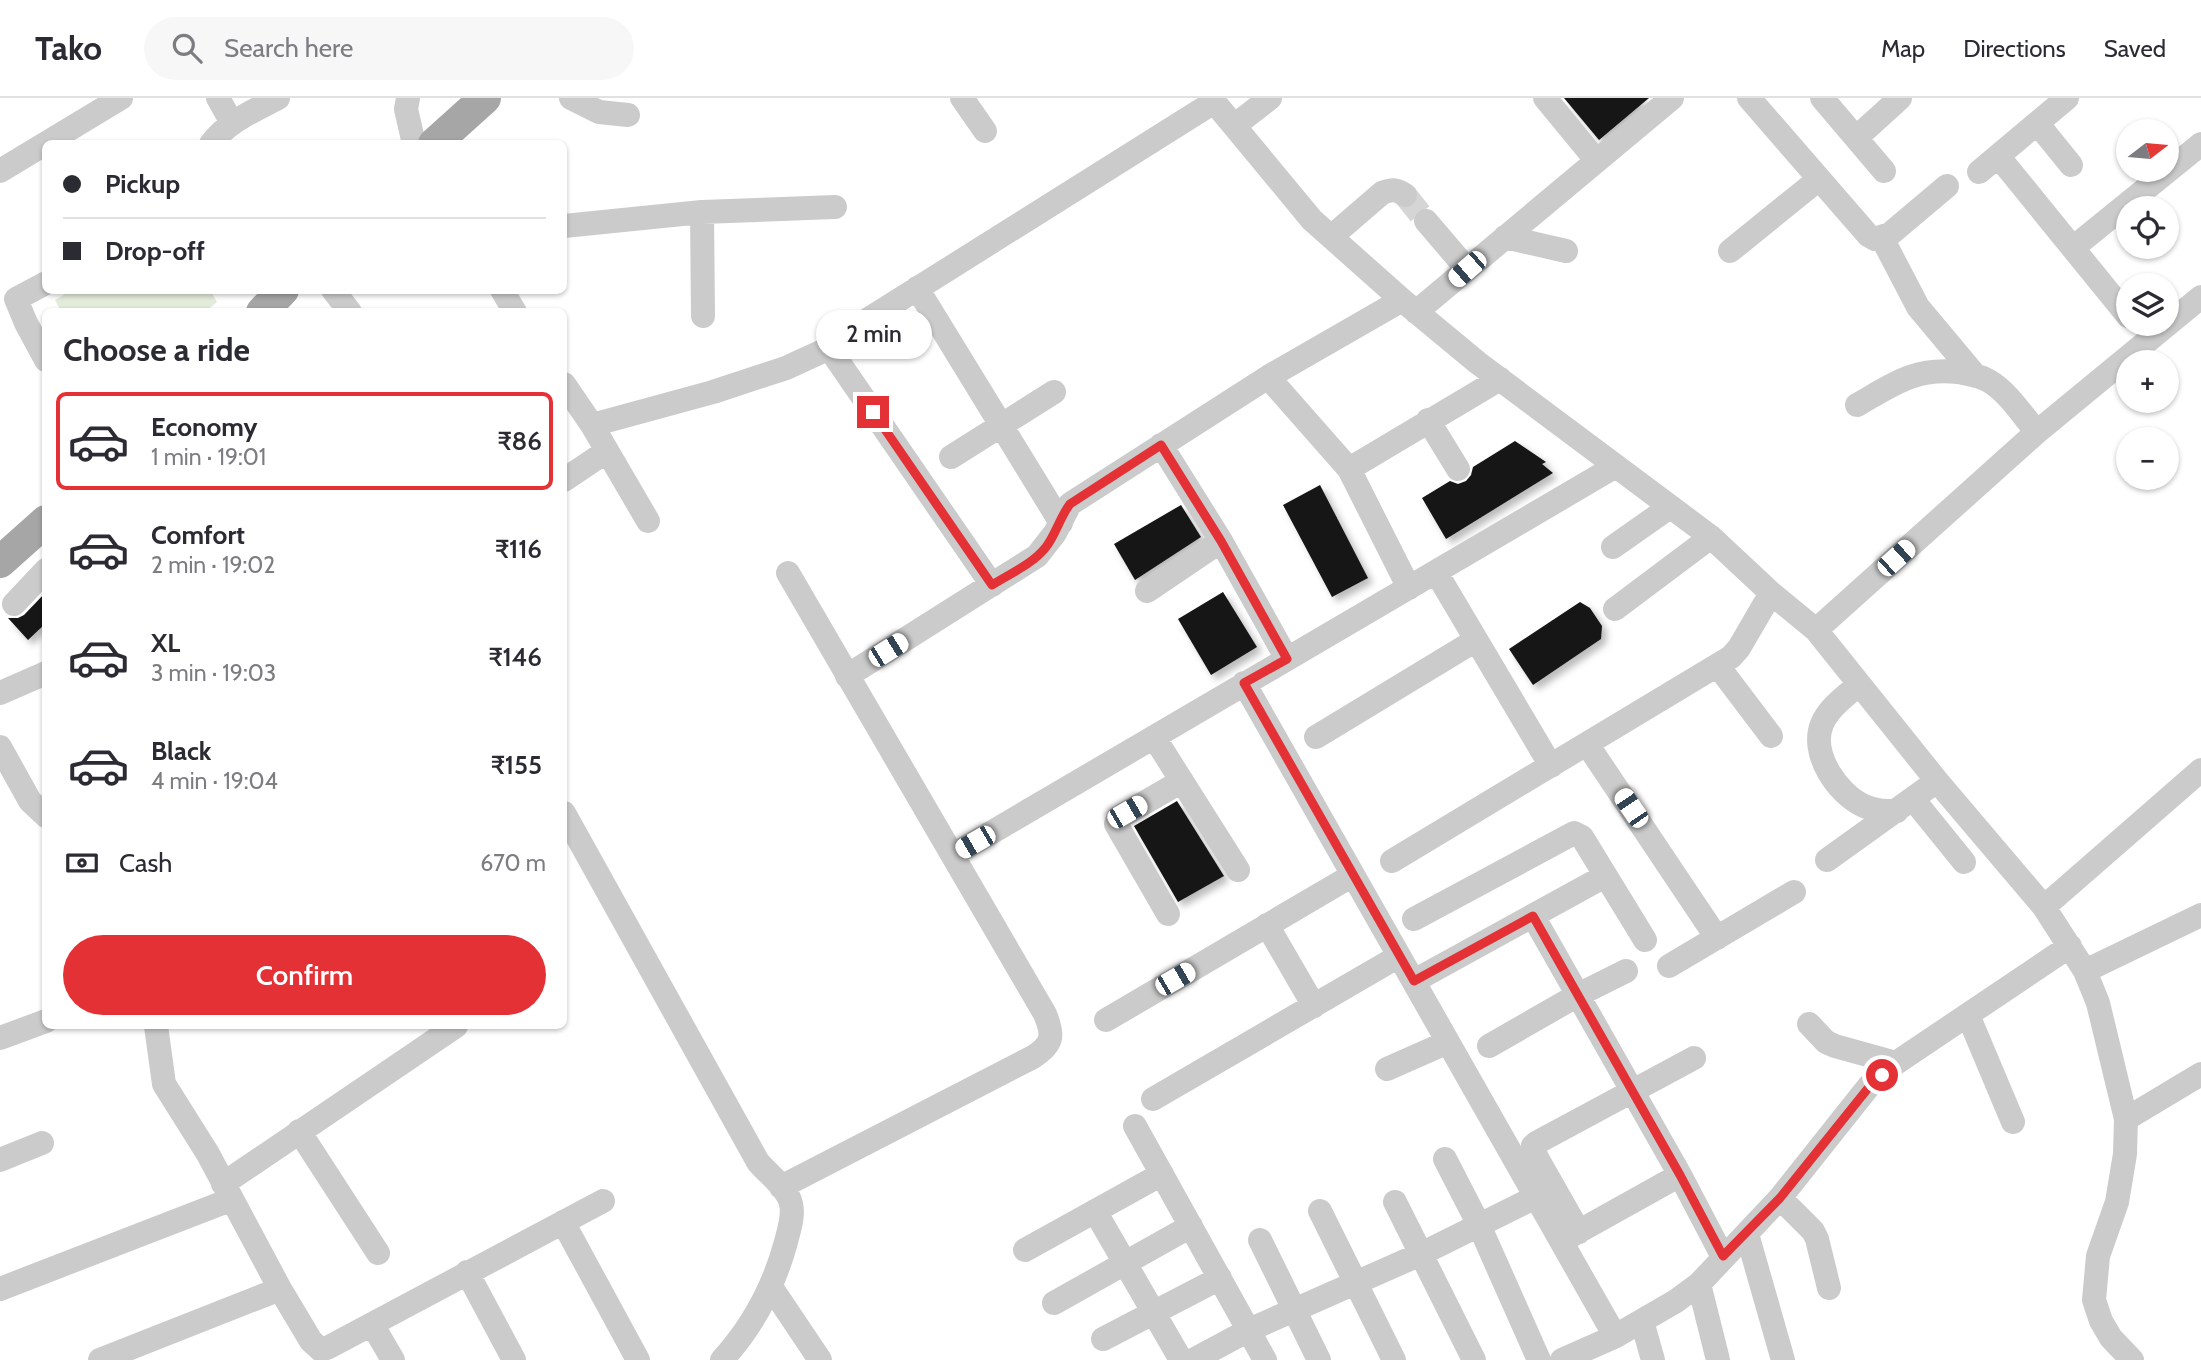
<!DOCTYPE html>
<html lang="en">
<head>
<meta charset="utf-8">
<style>
  :root { --surface:#fff; --page:#f7f7f7; --text:#2b2b33; --muted:#7c7c81; --line:#e1e1e2; --accent:#e43136 }
  body { margin:0; font-family:Cabin,sans-serif; background:var(--page); color:var(--text); height:100vh; display:flex; flex-direction:column; font-size:26px; white-space:nowrap }
  * { box-sizing:border-box; margin:0 }
  p { font-size:23px; color:var(--muted) }
  .icon { flex:none; width:38px; height:38px; fill:none; stroke:currentColor; stroke-width:2; stroke-linecap:round; stroke-linejoin:round }
  .map { position:relative; flex:1; overflow:hidden }
  .drawer { position:absolute; left:42px; top:210px; width:525px; height:721px; display:flex; flex-direction:column; background:var(--surface); border-radius:10px; box-shadow:0 2px 5px #0004 }
  .drawer>* { flex:none }
  .hud { position:absolute; left:42px; top:42px; width:525px; height:154px; border-radius:10px; box-shadow:0 2px 5px #0004; display:grid; align-content:center; height:154px; padding:0 21px; background:var(--surface) }
  .needle { width:46px; rotate:74deg }
  .buttons { position:absolute; left:2116px; top:21px; display:grid; gap:14px }
  .buttons a { display:grid; place-items:center; width:63px; height:63px; border-radius:50%; background:var(--surface); box-shadow:0 2px 5px #0004; font-size:35px }
  .end { position:absolute; width:32px; height:32px; margin:-16px; border:9px solid #e43136; background:#fff; box-shadow:0 0 0 4px #fff }
  .from { border-radius:50% }
  .bubble { position:absolute; height:49px; border-radius:24px; background:var(--surface); box-shadow:0 2px 5px #0004; font-size:23px; font-weight:600; line-height:49px; text-align:center }
  .car { position:absolute; width:21px; height:42px; margin:-21px -10px; border-radius:9px; box-shadow:0 0 5px 2px #0007; background:linear-gradient(#fff 24%,#345 0 40%,#fff 0 76%,#345 0 86%,#fff 0) }
  .hud b { display:flex; align-items:center; gap:24px; height:66px; font-size:26px }
  .hud b+b { border-top:2px solid var(--line) }
  .hud i { width:18px; height:18px; background:var(--text) }
  ul { padding:0; list-style:none }
  li { display:flex; align-items:center; gap:21px; height:98px; margin:0 14px 10px; padding:0 7px; border:4px solid transparent; border-radius:10px }
  li div { flex:1 }
  li b { display:block; font-size:26px }
  li em { font-style:normal; font-weight:600 }
  li.current { border-color:var(--accent) }
  li>.icon { width:63px; height:63px; stroke-width:1.5 }
  h2 { padding:0 21px; font-size:32px; line-height:84px }
  .pay { display:flex; align-items:center; gap:18px; height:77px; padding:0 21px; font-size:26px }
  .pay p { margin-inline-start:auto }
  .button { display:flex; gap:14px; margin-top:auto; padding:14px 21px }
  .button a { flex:1; height:80px; border-radius:42px; background:var(--accent); color:#fff; font-size:28px; font-weight:600; line-height:80px; text-align:center }
  header { display:flex; align-items:center; gap:42px; box-sizing:border-box; height:98px; padding:0 35px; background:var(--surface); border-bottom:2px solid var(--line) }
  header strong { font-size:33px }
  nav { display:flex; gap:38px; margin-inline-start:auto; font-size:24px }
  .search { width:490px; height:63px; background:var(--page); display:flex; align-items:center; gap:18px; box-sizing:border-box; padding:0 24px; border-radius:38px; color:var(--muted); font-size:26px }
  .map>svg:first-child { display:block }
  .green { fill:#e3ebdb }
  .building { fill:#151515; filter:url(#shadow) }
  .lines { fill:none; stroke-linecap:round; stroke-linejoin:round }
  .minor-tunnel { stroke:#d5d5d5; stroke-width:24; stroke-dasharray:24 12; stroke-linecap:butt }
  .minor { stroke:#cbcbcb; stroke-width:24 }
  .major { stroke:#a6a6a6; stroke-width:32 }
  .route { stroke:#e43136; stroke-width:9 }
</style>
</head>
<body>
<header>
<strong>Tako</strong>
<div class="search"><svg class="icon" aria-label="search" viewBox="0 0 24 24"><circle cx="10" cy="10" r="6"/><path d="M15 15l6 6"/></svg>Search here</div>
<nav><a>Map</a><a>Directions</a><a>Saved</a></nav>
</header>
<div class="map">
<svg width="2201" height="1262" viewBox="0 0 2201 1262">
  <defs>
    <filter id="shadow"><feDropShadow dx="5" dy="5" stdDeviation="3.5" flood-color="#0004"/></filter>
  </defs>
  <rect width="100%" height="100%" fill="#fff"/>
  <path class="green" d="M210 192 217 204 206 213H61L55 202 70 193Z"/>
  <path class="building" d="M1564 0H1649L1599 42Z
    M1515 343 1546 364 1542 366 1553 375 1446 441 1422 400 1450 383 1458 386 1466 383 1471 377 1473 369Z
    M1320 387 1368 480 1332 499 1283 407Z
    M1181 407 1201 439 1135 482 1114 446Z
    M46 494V525L28 542 8 520H18L24 517Z
    M1223 494 1257 549 1211 577 1178 521Z
    M1580 504 1590 510 1602 528 1601 541 1533 587 1509 551Z
    M1177 703 1224 778 1178 804 1134 728Z"/>
  <g class="lines">
    <path class="minor-tunnel" d="M1405 97 1426 123"/>
    <path class="minor" d="M218 0 232 25
      M408 0 406 11 414 46
      M571 0 599 14 628 17
      M962 0 985 33
      M1211 0 1312 122 1402 202 1478 265 1711 439 1771 495 1816 532 1937 683 2044 809 2085 873 2098 905 2126 1021 2125 1056 2117 1104 2098 1158 2094 1202 2101 1223 2111 1240 2132 1262
      M1545 0 1596 62
      M1749 0 1868 137 1875 141 1890 136 1947 88
      M1822 0 1884 73
      M2037 25 2071 67
      M1234 28 1270 0
      M1856 40 1900 0
      M211 46C228 23 254 13 278 0
      M1998 58 2128 218
      M0 73 121 0
      M1979 74 2067 0
      M702 114 703 218
      M1426 123 1467 171
      M564 128 702 114 835 109
      M1331 139 1382 95C1392 91 1396 91 1405 97
      M1505 139 1566 153
      M1882 140 1918 209 1974 276
      M2074 149 2201 46
      M1730 153 1819 81
      M46 185 16 201 26 225 46 262
      M917 190 1061 425
      M333 192 350 214
      M502 192 515 214
      M1416 214 1672 0
      M829 250 992 487
      M1268 279 1349 371 1409 490
      M564 286 592 327 648 423
      M1857 307C1892 287 1915 269 1958 274 1969 276 1979 277 1989 283 2008 294 2022 317 2037 334
      M1428 322 1458 371
      M592 327 713 294 786 270 823 253 864 224 1214 4
      M1161 347 1221 443 1287 561
      M951 359 1054 294
      M1349 371 1500 281
      M564 382 607 353
      M1613 449 1670 409
      M1436 474 1551 668
      M1147 493 1221 443
      M14 506 46 472
      M1615 511 1711 439
      M1816 532 2037 334 2201 199
      M1718 568 1771 638
      M847 578 1037 458 1055 435 1070 406 1268 279 1402 202
      M1244 585 1615 1238
      M1859 586C1846 598 1829 609 1822 626 1810 655 1837 696 1864 708 1875 713 1885 713 1897 713
      M0 595 46 575
      M1154 639 1238 772
      M1316 639 1476 542
      M1587 646 1717 840
      M0 649 30 703 46 718
      M1913 701 1964 764
      M564 715 758 1064C768 1076 788 1090 791 1106 794 1118 789 1132 786 1144 774 1188 753 1228 722 1262
      M953 757 1616 368
      M1827 762 1937 683
      M1392 763 1731 559 1739 550 1771 495
      M2044 809 2201 672
      M1168 816 1116 726 1118 720 1182 683
      M1533 818 1680 1077 1723 1159
      M1414 821 1574 735 1582 739 1645 842
      M1267 827 1314 908
      M1669 868 1794 794
      M2085 873 2201 817
      M1414 883 1605 778
      M1968 917 2013 1024
      M1106 922 1353 777
      M1809 926 1826 944 1835 948 1896 965
      M156 928 164 986 208 1056 280 1191 311 1243 321 1252 329 1249 603 1103
      M0 940 46 923
      M1489 948 1578 897 1626 873
      M1387 971 1448 944
      M1153 1001 1399 858
      M2126 1021 2201 976
      M1135 1028 1265 1262
      M299 1033 378 1155
      M1445 1061 1479 1127 1539 1262
      M0 1062 42 1045
      M223 1086 456 928
      M781 1089 1033 959C1053 946 1054 938 1045 916L788 475
      M1780 1100 1813 1133 1817 1141 1829 1190
      M1395 1104 1474 1262
      M1095 1113 1181 1262
      M1320 1113 1394 1262
      M563 1124 638 1262
      M1579 1134 1537 1060 1533 1048 1536 1045 1694 960
      M1747 1136 1783 1262
      M1567 1140 1680 1077
      M1260 1142 1319 1262
      M1025 1152 1162 1076
      M467 1174 514 1262
      M1699 1186 1718 1262
      M771 1189 820 1262
      M0 1191 230 1102
      M1054 1205 1191 1128
      M1642 1223 1653 1262
      M372 1226 393 1262
      M1103 1241 1220 1180
      M100 1262 280 1191
      M1193 1262 1249 1232 1421 1156 1536 1099
      M1562 1262 1614 1239 1676 1203 1699 1186 1780 1100 1869 988 1896 965 2070 848"/>
    <path class="major" d="M434 46 485 0
      M262 214 283 192
      M0 464 46 423"/>
  </g>
  <g class="lines">
    <path class="route" d="M873 314 992 487C1009 476 1033 466 1046 449 1056 436 1060 419 1070 406L1161 347 1221 443 1287 561 1244 585 1414 883 1533 818 1680 1077 1723 1158 1780 1100 1869 989 1882 977"/>
  </g>
</svg>
<div class="buttons">
<a><svg class="needle" viewBox="-14 -14 28 28"><path d="M0-13l5 13h-10z" fill="#e53935"/><path d="M0 13l5-13h-10z" fill="#7c7c81"/></svg></a>
<a><svg class="icon" aria-label="locate" viewBox="0 0 24 24"><circle cx="12" cy="12" r="6"/><path d="M12 2v4M12 18v4M2 12h4M18 12h4"/></svg></a>
<a><svg class="icon" aria-label="layers" viewBox="0 0 24 24"><path d="M12 4l9 5-9 5-9-5zM3 14l9 5 9-5"/></svg></a>
<a>+</a>
<a>−</a>
</div>
<i class="end from" style="left:1882px;top:977px"></i>
<i class="end" style="left:873px;top:314px"></i>
<div class="bubble" style="left:816px;top:212px;width:116px">2 min</div>
<i class="car" style="left:1467px;top:171px;rotate:229deg"></i>
<i class="car" style="left:1896px;top:460px;rotate:48deg"></i>
<i class="car" style="left:888px;top:552px;rotate:58deg"></i>
<i class="car" style="left:1631px;top:710px;rotate:326deg"></i>
<i class="car" style="left:1127px;top:714px;rotate:60deg"></i>
<i class="car" style="left:975px;top:744px;rotate:240deg"></i>
<i class="car" style="left:1175px;top:881px;rotate:60deg"></i>
<div class="hud">
<b><i class="from"></i>Pickup</b>
<b><i></i>Drop-off</b>
</div>
<section class="drawer">
<h2>Choose a ride</h2>
<ul>
<li class="current"><svg class="icon" aria-label="car" viewBox="0 0 24 24"><path d="M5 17H2v-5l4-1 3-4h7l3 4 3 1v5h-3M9 17h6M6 11h13"/><circle cx="7" cy="17" r="2"/><circle cx="17" cy="17" r="2"/></svg><div><b>Economy</b><p>1 min · 19:01</p></div><em>₹86</em></li>
<li><svg class="icon" aria-label="car" viewBox="0 0 24 24"><path d="M5 17H2v-5l4-1 3-4h7l3 4 3 1v5h-3M9 17h6M6 11h13"/><circle cx="7" cy="17" r="2"/><circle cx="17" cy="17" r="2"/></svg><div><b>Comfort</b><p>2 min · 19:02</p></div><em>₹116</em></li>
<li><svg class="icon" aria-label="car" viewBox="0 0 24 24"><path d="M5 17H2v-5l4-1 3-4h7l3 4 3 1v5h-3M9 17h6M6 11h13"/><circle cx="7" cy="17" r="2"/><circle cx="17" cy="17" r="2"/></svg><div><b>XL</b><p>3 min · 19:03</p></div><em>₹146</em></li>
<li><svg class="icon" aria-label="car" viewBox="0 0 24 24"><path d="M5 17H2v-5l4-1 3-4h7l3 4 3 1v5h-3M9 17h6M6 11h13"/><circle cx="7" cy="17" r="2"/><circle cx="17" cy="17" r="2"/></svg><div><b>Black</b><p>4 min · 19:04</p></div><em>₹155</em></li>
</ul>
<div class="pay"><svg class="icon" aria-label="cash" viewBox="0 0 24 24"><path d="M3 7h18v10H3z"/><circle cx="12" cy="12" r="2"/></svg>Cash<p>670 m</p></div>
<div class="button"><a>Confirm</a></div>
</section>
</div>
</body>
</html>
